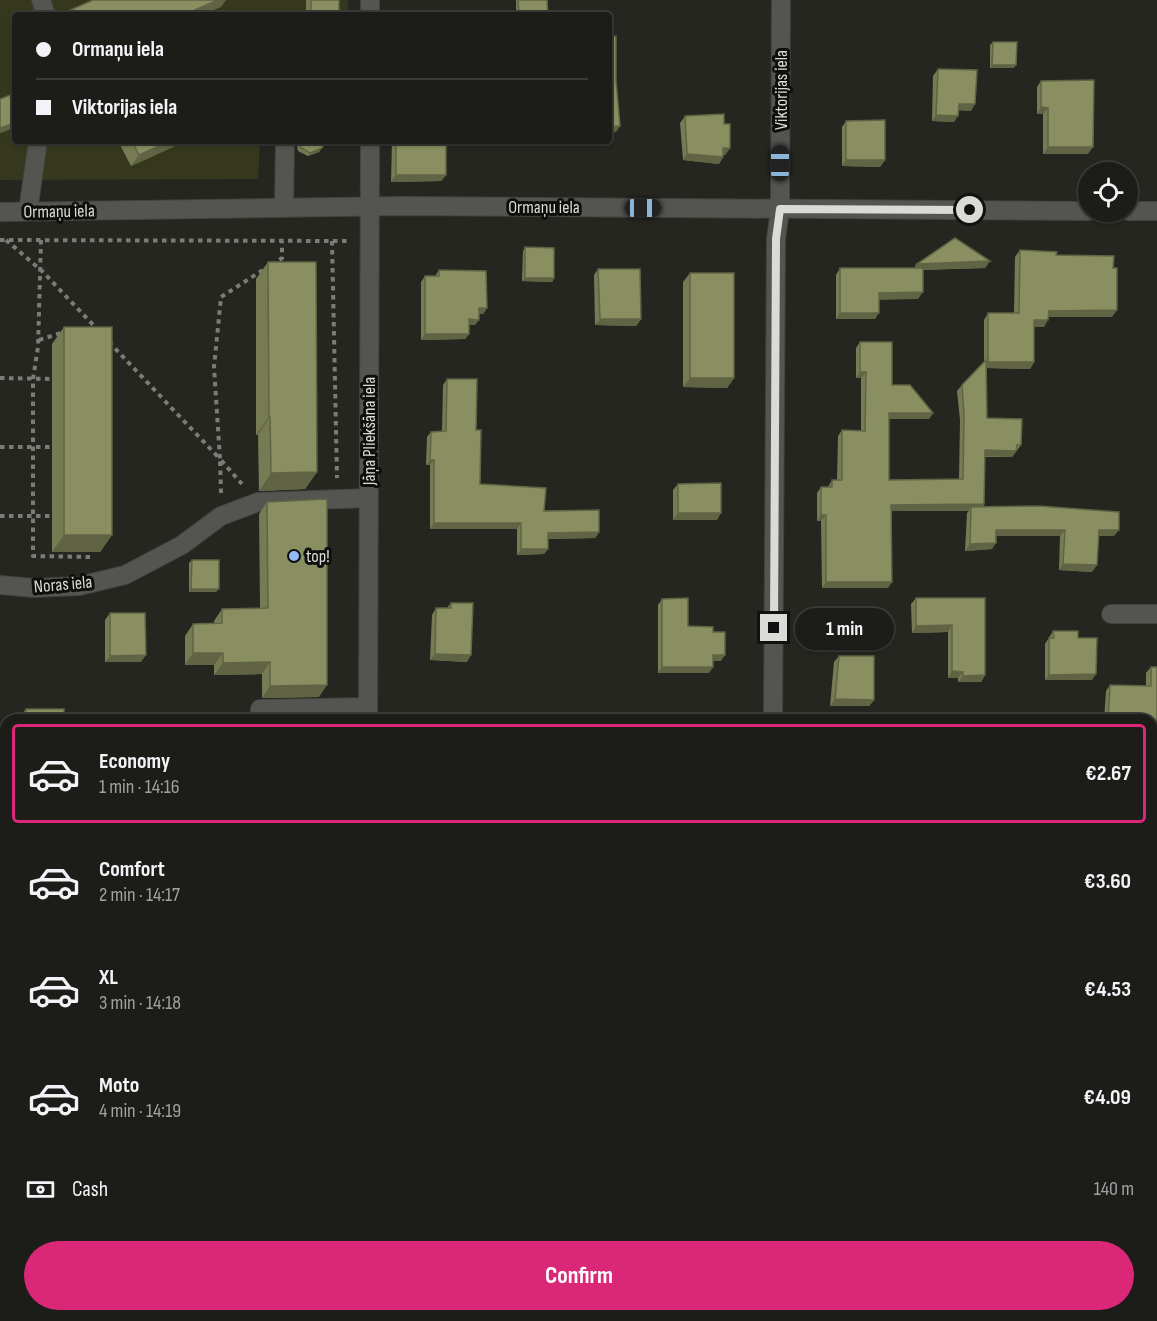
<!DOCTYPE html>
<html lang="en">
<head>
<meta charset="utf-8">
<style>
  :root { --surface:#1c1c18; --page:#292925; --text:#f1f3f6; --muted:#a0a1a2; --line:#3a3a37; --accent:#db2777 }
  body { margin:0; font-family:"Sofia Sans Condensed",sans-serif; background:var(--page); color:var(--text); height:100vh; display:flex; flex-direction:column; font-size:22px; white-space:nowrap }
  * { box-sizing:border-box; margin:0 }
  p { font-size:20px; color:var(--muted) }
  .icon { flex:none; width:33px; height:33px; fill:none; stroke:currentColor; stroke-width:2; stroke-linecap:round; stroke-linejoin:round }
  .map { position:relative; flex:1; overflow:hidden }
  .side { position:absolute; left:0px; top:714px; width:1158px; height:608px; display:flex; flex-direction:column; background:var(--surface); border-radius:18px 18px 0 0; box-shadow:0 2px 4px #0004,0 0 0 2px var(--line) }
  .side>* { flex:none }
  .guide { position:absolute; left:12px; top:12px; width:600px; height:132px; border-radius:6px; box-shadow:0 2px 4px #0004,0 0 0 2px var(--line); display:grid; align-content:center; height:132px; padding:0 24px; background:var(--surface) }
  .buttons { position:absolute; left:1078px; top:162px; display:grid; gap:12px }
  .buttons a { display:grid; place-items:center; width:60px; height:60px; border-radius:50%; background:var(--surface); box-shadow:0 2px 4px #0004,0 0 0 2px var(--line); font-size:30px }
  .end { position:absolute; width:27px; height:27px; margin:-14px; border:8px solid #dadbd7; background:#111; box-shadow:0 0 0 3px #111 }
  .from { border-radius:50% }
  .bubble { position:absolute; height:42px; border-radius:21px; background:var(--surface); box-shadow:0 2px 4px #0004,0 0 0 2px var(--line); font-size:20px; font-weight:700; line-height:42px; text-align:center }
  .car { position:absolute; width:18px; height:36px; margin:-18px -9px; border-radius:8px; box-shadow:0 0 4px 2px #0007; background:linear-gradient(#222 24%,#8ab4d8 0 40%,#222 0 76%,#8ab4d8 0 86%,#222 0) }
  .guide b { display:flex; align-items:center; gap:21px; height:57px; font-size:22px }
  .guide b+b { border-top:2px solid var(--line) }
  .guide i { width:15px; height:15px; background:var(--text) }
  ul { padding:10px 0 0; list-style:none }
  li { display:flex; align-items:center; gap:18px; height:99px; margin:0 12px 9px; padding:0 12px; border:3px solid transparent; border-radius:6px }
  li div { flex:1 }
  li b { display:block; font-size:22px }
  li em { font-style:normal; font-weight:700 }
  li.current { border-color:var(--accent) }
  li>.icon { width:54px; height:54px; stroke-width:1.5 }
  .pay { display:flex; align-items:center; gap:15px; height:66px; padding:0 24px; font-size:22px }
  .pay p { margin-inline-start:auto }
  .button { display:flex; gap:12px; margin-top:auto; padding:12px 24px }
  .button a { flex:1; height:69px; border-radius:36px; background:var(--accent); color:#fff; font-size:24px; font-weight:700; line-height:69px; text-align:center }
  .map>svg:first-child { display:block }
  .green { fill:#35381d }
  .lines { fill:none; stroke-linecap:round; stroke-linejoin:round }
  .minor-casing { stroke:#42433d; stroke-width:20 }
  .path { stroke:#7b7c77; stroke-width:4; stroke-dasharray:4.5 4.5; stroke-linecap:butt }
  .minor { stroke:#545551; stroke-width:18 }
  .wall { fill:#767b53 }
  .shaded-wall { fill:#606444 }
  .building { fill:#898f61; stroke:#606444; stroke-width:1.5 }
  .route { stroke:#dadbd7; stroke-width:8 }
  .poi-dot { fill:#94b7fd; stroke:#0e0f0c; stroke-width:2 }
  .labels { text-anchor:middle; stroke-width:6; stroke-linejoin:round; paint-order:stroke }
  .street-label { font-size:18px; fill:#dadbd7; stroke:#0e0f0c }
  .poi-label { font-size:18px; fill:#dadbd7; stroke:#0e0f0c; text-anchor:start }
</style>
</head>
<body>
<div class="map">
<svg width="1157" height="1321" viewBox="0 0 1157 1321">
  <rect width="100%" height="100%" fill="#252620"/>
  <path class="green" d="M0 0H348V15H15V141H260L258 179 0 180Z"/>
  <g class="lines">
    <g class="minor-casing">
      <path id="minor" d="M41 0 46 15
        M370 15V0
        M284 208 285 141
        M28 211 38 141
        M1128 211H1157
        M0 212 402 206 1089 211
        M0 585 34 588 79 586 125 575 182 545 221 516 258 502 369 498
        M1111 614H1157
        M260 720V709L368 707
        M368 720 370 141
        M773 720 776 239 780 209 781 0
        M219 1316V1321
        M365 1321V1316
        M770 1321V1316"/>
    </g>
    <path class="path" d="M0 240 347 241
      M6 240 42 271 98 330
      M41 240 38 347 33 379V556L91 557
      M332 241 337 478
      M272 265 282 258V241
      M39 340 64 332
      M109 342 220 459 214 367 221 297 266 268
      M0 378 52 379
      M0 447H52
      M221 493 220 459 242 484
      M0 516H52"/>
    <use href="#minor" class="minor"/>
  </g>
  <path class="wall" d="M306 0H339V15H306Z
    M516 0H547L548 15H516Z
    M993 42 1014 68H990V45Z
    M938 69 971 111 959 110 954 122 932 121 933 76Z
    M1041 81 1088 154H1043V114H1037V87Z
    M685 116 724 124 730 148 725 155H723V157L719 164 683 160 680 123Z
    M846 121 885 160 880 167 842 166V127Z
    M118 141H186L131 166Z
    M296 141H325L319 152 308 156 298 151Z
    M392 141H446V175L441 181 391 182Z
    M525 247 554 278 552 282 522 281 523 251Z
    M1020 250 1056 255 1112 317H1048L1044 327H1034V362L1030 369 987 368V418L1021 445 1012 457H985L984 504 983 507 1114 536H1098L1092 572 1059 570 1060 536H996L992 549 965 551 967 513 969 511H892L888 588H822L821 521H817V493L821 487H828L832 480H837L838 436 842 430H861V378H856V348L860 342 892 385 933 413 929 419H889V480L959 479 960 420 957 391 962 385 984 363V320L988 313H1014L1015 257Z
    M990 261 985 268 923 270 918 299H879L875 319H836V275L840 268H914L917 264Z
    M268 262 317 472 305 489 259 491 258 435H256V279Z
    M598 269 641 319 636 326 595 325 594 275Z
    M439 270 487 308 483 314H479L475 325H469V334L465 339 421 340V282L425 276H435Z
    M690 273 734 378 727 388 683 387V282Z
    M64 327 112 535 100 552H52V344Z
    M447 379 476 430 480 484 599 532 595 538 548 539V549L544 554 517 555V529H430V465H426L427 437 431 432 442 431 443 385Z
    M678 484 717 520H673V490Z
    M267 502 319 697 262 698V674L214 675V665H185V636L193 624 214 623V621L222 609 260 608 259 514Z
    M192 560 216 592H189V563Z
    M916 598H985V675L981 682H958V678H948V632L912 633 911 604Z
    M662 599 688 626 713 632 721 661H713L709 673H658V605Z
    M451 603 467 662 430 660 432 615 436 608H447Z
    M110 613 141 662H105V620Z
    M1053 631 1078 638 1092 680H1045V644Z
    M839 656 874 700 869 706H830L834 662Z
    M1151 667H1157V763H1152V720H1104L1106 691 1110 685 1146 686V673Z
    M26 709 64 720H21V715Z
    M138 713 174 720H133Z
    M16 1316H80V1321H16Z
    M248 1316H305V1321H248Z
    M421 1316H519V1321H422Z
    M824 1316H872V1321H824Z
    M927 1316H1030L1029 1321H927Z"/>
  <path class="shaded-wall" d="M218 0H226L221 7 202 15H183Z
    M992 65H1016L1014 68H990Z
    M959 104H975L971 111 954 110Z
    M1041 107 1048 108 1043 114H1037Z
    M936 115 958 116 954 122 932 121Z
    M15 123V128L0 133V128Z
    M620 126 616 132 609 133V127Z
    M170 141H186L131 166 139 155Z
    M1048 147H1093L1088 154H1043Z
    M322 148 319 152 308 156 310 153Z
    M723 148H730L725 155H719Z
    M687 154 723 157 719 164 683 160Z
    M846 160H885L880 167 842 166Z
    M396 175H446L441 181 391 182Z
    M990 261 985 268 912 270 917 264Z
    M525 278H554L552 282 522 281Z
    M923 292 918 299 875 300 879 293Z
    M479 308H487L483 314H475Z
    M1117 310 1112 317H1044L1049 311Z
    M840 313H879L875 319H836Z
    M469 319 479 320 475 325H465Z
    M600 319H641L636 326 595 325Z
    M1034 320H1048L1044 327H1030Z
    M425 334H469L465 339 421 340Z
    M988 362H1034L1030 369 984 368Z
    M860 372H866L861 378H856Z
    M690 378H734L727 388 683 387Z
    M889 413H933L929 419H885Z
    M269 417H270L258 435H256Z
    M985 450 1016 451 1012 457 981 456Z
    M430 460H434L430 465H426Z
    M317 472 305 489 259 491 271 473Z
    M984 504 980 511 971 507 969 511H887L891 505Z
    M678 513H721L717 520H673Z
    M821 515H826L821 521H817Z
    M434 523H521L517 529H430Z
    M996 530H1065L1060 536H991Z
    M1099 530H1119L1114 536H1094Z
    M599 532 595 538 543 539 548 533Z
    M64 535H112L100 552H52Z
    M996 543 992 549 965 551 970 544Z
    M521 549H548L544 554 517 555Z
    M1063 564 1097 565 1092 572 1059 570Z
    M826 582H892L888 588H822Z
    M191 589H219L216 592H189Z
    M952 625 948 632 912 633 916 626Z
    M193 653H223L214 665H185Z
    M435 654 471 655 467 662 430 660Z
    M146 655 141 662H105L110 656Z
    M713 655H725L721 661H709Z
    M270 662 262 674 214 675 223 663Z
    M662 667H713L709 673H658Z
    M952 671 963 672 958 678H948Z
    M1096 674 1092 680H1045L1049 675Z
    M985 675 981 682H958L963 676Z
    M327 685 319 697 262 698 270 686Z
    M835 699 874 700 869 706H830Z
    M1152 757H1157V763H1152Z
    M1157 941V948H1152V942Z
    M427 1316H440L436 1321H423Z"/>
  <path class="building" d="M93 0H218L183 15H67L66 12Z
    M311 0H339V15H311Z
    M518 0H547L548 15H519Z
    M478 14V15H458Z
    M616 36V80L620 126 609 127V37Z
    M993 42H1017L1016 65H992Z
    M938 69 977 70 975 104H959L958 116 936 115Z
    M1094 80 1093 147H1048V108L1041 107V81Z
    M13 94 15 100V123L0 128V99Z
    M724 114V124H730V148H723V157L687 154 685 116Z
    M885 120V160H846V121Z
    M132 141H170L139 155Z
    M299 141H325L322 148 310 153 300 147Z
    M396 141H446V175H396Z
    M955 238 990 261 917 264Z
    M525 247 554 248V278H525Z
    M1020 250 1057 252 1056 255 1114 256 1113 268H1117V310L1049 311 1048 320H1034V362H988V313H1019Z
    M268 262H316L317 472 271 473 270 417H269Z
    M840 268H923V292L879 293V313H840Z
    M598 269H640L641 319H600Z
    M439 270 486 271 487 308H479V320L469 319V334H425V276H439Z
    M690 273H734V378H690Z
    M64 327H112V535H64Z
    M860 342H892V385H910L933 413H889V480L963 479 964 414 962 385 986 360 987 418 1022 419 1021 445H1017L1016 451 985 450 984 504 891 505 892 582H826V515H821V487H832V480H842V430L865 431 866 372H860Z
    M447 379H477L476 430H481L480 484 546 488 544 511 599 510V532L548 533V549H521V523H434V460H430L431 432 446 431Z
    M721 483V513H678V484Z
    M327 499V685L270 686V662L223 663V653H193V624L222 623V609L268 608 267 502Z
    M1039 506 1119 512V530H1099L1097 565 1063 564 1065 530H996V543L970 544 971 507Z
    M192 560H219V589H191Z
    M688 598V626L713 627V632H725V655H713V667H662V599Z
    M916 598H985V675L963 676V672L952 671V625L916 626Z
    M451 603H473L471 655 435 654 436 608H451Z
    M110 613H145L146 655 110 656Z
    M1053 631H1078V638H1097L1096 674 1049 675V638H1054Z
    M839 656H874V700L835 699Z
    M1151 667H1157V757H1152V720H1108L1110 685 1151 686Z
    M26 709H64V720H26Z
    M138 713 174 714V720H138Z
    M1152 823H1157V941L1152 942Z
    M26 1316H80V1321H25Z
    M260 1316H305V1321H260Z
    M441 1316H519V1321H441Z
    M828 1316H872V1321H828Z
    M931 1316H1030L1029 1321H931Z"/>
  <g class="lines">
    <path class="route" d="M774 628 776 239 780 209 970 210"/>
  </g>
  <circle class="poi-dot" cx="294" cy="556" r="6"/>
  <g class="labels">
    <g class="street-label">
      <text transform="translate(781 90) rotate(-90)" y="6">Viktorijas iela</text>
      <text x="544" y="213">Ormaņu iela</text>
      <text transform="translate(59 211) rotate(-1)" y="6">Ormaņu iela</text>
      <text transform="translate(369 431) rotate(-90)" y="6">Jāņa Pliekšāna iela</text>
      <text transform="translate(63 584) rotate(-5)" y="6">Noras iela</text>
    </g>
    <g class="poi-label">
      <text x="306" y="562">top!</text>
    </g>
  </g>
</svg>
<div class="buttons">
<a><svg class="icon" aria-label="locate" viewBox="0 0 24 24"><circle cx="12" cy="12" r="6"/><path d="M12 2v4M12 18v4M2 12h4M18 12h4"/></svg></a>
</div>
<i class="end from" style="left:970px;top:210px"></i>
<i class="end" style="left:774px;top:628px"></i>
<div class="bubble" style="left:795px;top:608px;width:99px">1 min</div>
<i class="car" style="left:780px;top:163px;rotate:0deg"></i>
<i class="car" style="left:643px;top:208px;rotate:90deg"></i>
<div class="guide">
<b><i class="from"></i>Ormaņu iela</b>
<b><i></i>Viktorijas iela</b>
</div>
<section class="side">
<ul>
<li class="current"><svg class="icon" aria-label="car" viewBox="0 0 24 24"><path d="M5 17H2v-5l4-1 3-4h7l3 4 3 1v5h-3M9 17h6M6 11h13"/><circle cx="7" cy="17" r="2"/><circle cx="17" cy="17" r="2"/></svg><div><b>Economy</b><p>1 min · 14:16</p></div><em>€2.67</em></li>
<li><svg class="icon" aria-label="car" viewBox="0 0 24 24"><path d="M5 17H2v-5l4-1 3-4h7l3 4 3 1v5h-3M9 17h6M6 11h13"/><circle cx="7" cy="17" r="2"/><circle cx="17" cy="17" r="2"/></svg><div><b>Comfort</b><p>2 min · 14:17</p></div><em>€3.60</em></li>
<li><svg class="icon" aria-label="car" viewBox="0 0 24 24"><path d="M5 17H2v-5l4-1 3-4h7l3 4 3 1v5h-3M9 17h6M6 11h13"/><circle cx="7" cy="17" r="2"/><circle cx="17" cy="17" r="2"/></svg><div><b>XL</b><p>3 min · 14:18</p></div><em>€4.53</em></li>
<li><svg class="icon" aria-label="car" viewBox="0 0 24 24"><path d="M5 17H2v-5l4-1 3-4h7l3 4 3 1v5h-3M9 17h6M6 11h13"/><circle cx="7" cy="17" r="2"/><circle cx="17" cy="17" r="2"/></svg><div><b>Moto</b><p>4 min · 14:19</p></div><em>€4.09</em></li>
</ul>
<div class="pay"><svg class="icon" aria-label="cash" viewBox="0 0 24 24"><path d="M3 7h18v10H3z"/><circle cx="12" cy="12" r="2"/></svg>Cash<p>140 m</p></div>
<div class="button"><a>Confirm</a></div>
</section>
</div>
</body>
</html>
